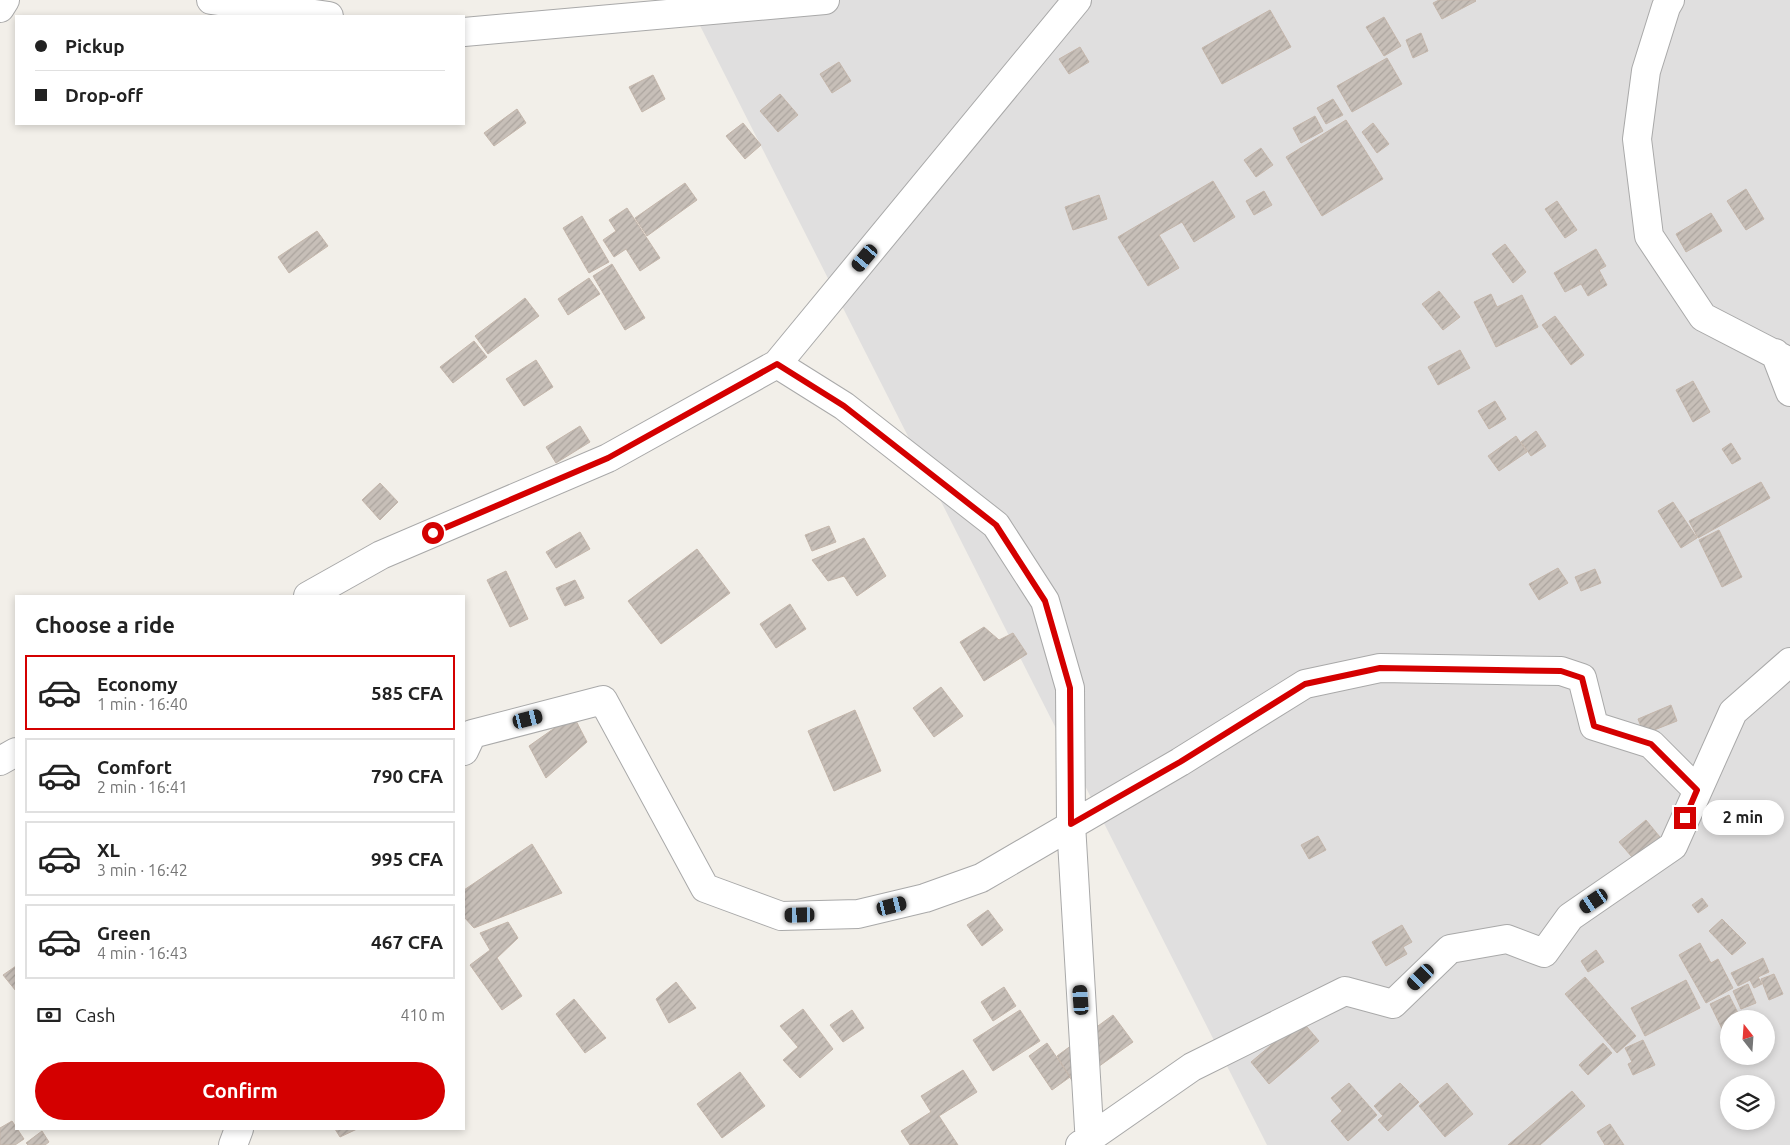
<!DOCTYPE html>
<html lang="en">
<head>
<meta charset="utf-8">
<style>
  :root { --surface:#fff; --page:#f2f2f2; --text:#222; --muted:#767676; --line:#e0e0e0; --accent:#d40000 }
  body { margin:0; font-family:Ubuntu,sans-serif; background:var(--page); color:var(--text); height:100vh; display:flex; flex-direction:column; font-size:19px; white-space:nowrap }
  * { box-sizing:border-box; margin:0 }
  p { font-size:16px; color:var(--muted) }
  .icon { flex:none; width:28px; height:28px; fill:none; stroke:currentColor; stroke-width:2; stroke-linecap:round; stroke-linejoin:round }
  .map { position:relative; flex:1; overflow:hidden }
  .details { position:absolute; left:15px; top:595px; width:450px; height:535px; display:flex; flex-direction:column; background:var(--surface); border-radius:0px; box-shadow:0 2px 8px #0003 }
  .details>* { flex:none }
  .hud { position:absolute; left:15px; top:15px; width:450px; height:110px; border-radius:0px; box-shadow:0 2px 8px #0003; display:grid; align-content:center; height:110px; padding:0 20px; background:var(--surface) }
  .needle { width:32px; rotate:343deg }
  .tools { position:absolute; left:1720px; top:1010px; display:grid; gap:10px }
  .tools a { display:grid; place-items:center; width:55px; height:55px; border-radius:50%; background:var(--surface); box-shadow:0 2px 8px #0003; font-size:25px }
  .end { position:absolute; width:22px; height:22px; margin:-11px; border:6px solid #d40000; background:#fff; box-shadow:0 0 0 2px #fff }
  .from { border-radius:50% }
  .bubble { position:absolute; height:35px; border-radius:18px; background:var(--surface); box-shadow:0 2px 8px #0003; font-size:16px; font-weight:700; line-height:35px; text-align:center }
  .car { position:absolute; width:15px; height:30px; margin:-15px -8px; border-radius:6px; box-shadow:0 0 4px 1px #0007; background:linear-gradient(#222 24%,#8ab4d8 0 40%,#222 0 76%,#8ab4d8 0 86%,#222 0) }
  .hud b { display:flex; align-items:center; gap:18px; height:48px; font-size:19px }
  .hud b+b { border-top:1px solid var(--line) }
  .hud i { width:12px; height:12px; background:var(--text) }
  ul { padding:0; list-style:none }
  li { display:flex; align-items:center; gap:15px; height:75px; margin:0 10px 8px; padding:0 10px; border:2px solid var(--line); border-radius:0px }
  li div { flex:1 }
  li b { display:block; font-size:19px }
  li em { font-style:normal; font-weight:700 }
  li.selected { border-color:var(--accent) }
  li>.icon { width:45px; height:45px; stroke-width:1.5 }
  h2 { padding:0 20px; font-size:22px; line-height:60px }
  .pay { display:flex; align-items:center; gap:12px; height:55px; padding:0 20px; font-size:19px }
  .pay p { margin-inline-start:auto }
  .cta { display:flex; gap:10px; margin-top:auto; padding:10px 20px }
  .cta a { flex:1; height:58px; border-radius:30px; background:var(--accent); color:#fff; font-size:20px; font-weight:700; line-height:58px; text-align:center }
  .map>svg:first-child { display:block }
  .residential { fill:#e0dfdf; fill-rule:evenodd }
  .building { fill:url(#building-hatch); stroke:#c4b6ab }
  .lines { fill:none; stroke-linecap:round; stroke-linejoin:round }
  .minor-casing { stroke:#a9a9a9; stroke-width:30 }
  .minor { stroke:#fff; stroke-width:28 }
  .route { stroke:#d40000; stroke-width:6 }
</style>
</head>
<body>
<div class="map">
<svg width="1790" height="1145" viewBox="0 0 1790 1145">
  <defs>
    <pattern id="building-hatch" width="6" height="6" patternUnits="userSpaceOnUse" patternTransform="scale(1.25)"><rect width="6" height="6" fill="#c7bfb8"/><path d="M-1 1l2-2M0 6l6-6M5 7l2-2" fill="none" stroke="#aba49e"/></pattern>
  </defs>
  <rect width="100%" height="100%" fill="#f2efe9"/>
  <path class="residential" d="M687 0H1790V1145H1267ZM1729 1019H1766V1056H1729ZM1729 1084H1766V1121H1729Z"/>
  <path class="building" d="M1439 0H1475L1476 1 1442 19 1433 3Z
    M1270 10 1291 47 1222 84 1202 48Z
    M1384 17 1401 46 1384 56 1366 27Z
    M1421 33 1428 51 1413 58 1406 40Z
    M1080 47 1089 62 1069 74 1059 59Z
    M1387 58 1402 84 1352 112 1337 86Z
    M839 62 851 81 832 93 820 74Z
    M653 75 665 99 642 112 629 87Z
    M780 94 798 115 778 132 760 111Z
    M1333 99 1343 115 1326 124 1317 108Z
    M517 109 526 123 494 146 484 133Z
    M1315 116 1323 131 1301 143 1293 128Z
    M1346 120 1383 179 1322 216 1286 157Z
    M743 123 761 145 745 159 726 136Z
    M1373 123 1389 144 1377 153 1362 132Z
    M1261 148 1273 165 1256 177 1244 160Z
    M1213 181 1235 217 1194 242 1182 222 1159 235 1179 268 1148 286 1118 237Z
    M685 183 697 200 647 236 635 218Z
    M1746 189 1764 219 1746 230 1727 201Z
    M1264 191 1272 205 1254 215 1246 201Z
    M1099 195 1107 219 1073 230 1065 207Z
    M1557 201 1577 230 1565 238 1545 209Z
    M627 208 660 258 640 271 626 249 614 257 603 240 616 231 609 220Z
    M1711 213 1722 231 1686 252 1676 234Z
    M582 216 609 262 589 273 563 228Z
    M317 231 328 246 289 273 278 257Z
    M1505 244 1526 272 1513 283 1492 254Z
    M1596 249 1606 266 1599 270 1607 285 1588 296 1581 284 1565 292 1554 273Z
    M612 264 645 318 625 330 593 276Z
    M589 278 600 294 568 315 558 299Z
    M1439 291 1460 317 1443 330 1422 304Z
    M1491 294 1497 307 1522 295 1538 327 1496 347 1474 302Z
    M525 298 539 316 488 354 475 336Z
    M1555 316 1584 355 1571 365 1542 325Z
    M474 341 487 357 453 383 440 367Z
    M1460 350 1470 368 1438 385 1428 367Z
    M536 360 553 387 524 406 506 379Z
    M1693 381 1710 412 1693 422 1676 390Z
    M1495 401 1506 419 1489 429 1478 411Z
    M580 426 590 442 556 463 546 447Z
    M1536 431 1546 446 1531 456 1521 442Z
    M1516 436 1527 452 1499 471 1488 456Z
    M1731 443 1741 459 1732 464 1722 449Z
    M1761 482 1770 498 1698 538 1689 521Z
    M380 483 398 502 380 520 362 500Z
    M1673 502 1697 538 1681 548 1658 511Z
    M829 526 836 542 812 551 805 535Z
    M1719 530 1742 577 1722 587 1699 540Z
    M580 532 590 549 556 568 546 552Z
    M864 538 886 576 857 596 844 576 828 581 812 560Z
    M697 549 730 593 661 644 628 601Z
    M1558 568 1568 583 1539 600 1529 584Z
    M1595 569 1601 583 1581 591 1575 577Z
    M506 571 528 619 510 627 487 580Z
    M575 580 584 598 565 606 556 588Z
    M790 604 806 629 776 648 760 624Z
    M984 627 999 640 1013 633 1027 654 984 681 960 642Z
    M941 687 963 716 934 737 913 708Z
    M1671 705 1677 721 1644 734 1638 719Z
    M855 710 881 771 834 791 808 731Z
    M573 715 587 742 546 778 529 746Z
    M1646 820 1664 842 1638 864 1619 842Z
    M1318 836 1326 850 1309 859 1301 845Z
    M532 844 562 893 474 928 464 917V890Z
    M1702 898 1708 906 1698 913 1692 905Z
    M988 910 1003 930 982 946 967 925Z
    M1722 919 1746 943 1732 955 1709 931Z
    M508 922 518 938 497 958 522 996 502 1010 470 965 490 950 480 933Z
    M1402 925 1412 942 1403 947 1407 954 1386 966 1372 942Z
    M1700 943 1711 963 1718 959 1733 988 1706 1003 1679 955Z
    M1596 950 1604 962 1588 972 1581 961Z
    M1763 958 1769 972 1758 977 1762 984 1754 988 1750 980 1738 986 1731 973Z
    M16 966V991L3 975Z
    M1774 974 1783 994 1769 1000 1761 979Z
    M1585 977 1636 1036 1617 1053 1565 994Z
    M1686 980 1700 1008 1645 1036 1631 1008Z
    M676 982 696 1008 669 1023 656 999Z
    M1748 984 1756 1003 1741 1009 1733 991Z
    M1004 987 1016 1006 993 1021 981 1002Z
    M1729 995 1741 1019H1729V1043L1710 1004Z
    M574 999 606 1038 585 1053 556 1014Z
    M803 1009 833 1049 800 1078 783 1060 798 1047 780 1026Z
    M852 1010 864 1028 843 1042 830 1025Z
    M1020 1010 1040 1041 993 1071 973 1040Z
    M1113 1015 1133 1042 1074 1084 1057 1056Z
    M1301 1020 1319 1041 1269 1084 1251 1062Z
    M1643 1040 1655 1065 1633 1075 1628 1064 1632 1062 1625 1048Z
    M1047 1043 1070 1077 1052 1090 1029 1056Z
    M1603 1043 1612 1053 1588 1075 1579 1065Z
    M963 1070 977 1092 939 1116 958 1145H910L901 1131 931 1112 921 1096Z
    M740 1072 765 1106 722 1138 697 1104Z
    M1349 1083 1377 1115 1348 1141 1331 1121 1342 1111 1331 1098Z
    M1400 1083 1419 1102 1388 1131 1378 1120 1383 1116 1374 1106Z
    M1447 1083 1473 1114 1445 1137 1419 1106Z
    M1572 1091 1585 1106 1540 1145H1508Z
    M12 1121 24 1139 15 1145H0V1128Z
    M1610 1124 1624 1145H1605L1597 1132Z
    M335 1129H357L340 1137Z
    M42 1131 49 1142 45 1145H28L26 1143Z"/>
  <g class="lines">
    <g class="minor-casing">
      <path id="minor" d="M211 0 329 16
        M1670 0 1666 7 1646 71 1637 139 1649 236 1703 317 1790 362
        M0 8 5 0
        M464 32 825 0
        M1775 353 1790 392
        M777 364 844 406 996 525 1045 601 1070 688 1071 824 1090 1145
        M308 596 381 555 608 458 777 364 1077 0
        M464 751 472 734 603 700 705 888 781 916 858 914 925 898 981 878 1180 762 1305 684 1380 668 1561 671 1582 678 1594 726 1651 744 1697 790
        M0 761 16 752
        M233 1145 239 1129
        M1080 1145 1192 1067 1345 991 1393 1004 1450 949 1507 939 1544 953 1570 917 1673 846 1733 712 1790 662"/>
    </g>
    <use href="#minor" class="minor"/>
  </g>
  <g class="lines">
    <path class="route" d="M433 533 608 458 777 364 844 406 996 525 1045 601 1070 688 1071 824 1180 762 1305 684 1380 668 1561 671 1582 678 1594 726 1651 744 1697 790 1685 818"/>
  </g>
</svg>
<div class="tools">
<a><svg class="needle" viewBox="-14 -14 28 28"><path d="M0-13l5 13h-10z" fill="#e53935"/><path d="M0 13l5-13h-10z" fill="#767676"/></svg></a>
<a><svg class="icon" aria-label="layers" viewBox="0 0 24 24"><path d="M12 4l9 5-9 5-9-5zM3 14l9 5 9-5"/></svg></a>
</div>
<i class="end from" style="left:433px;top:533px"></i>
<i class="end" style="left:1685px;top:818px"></i>
<div class="bubble" style="left:1702px;top:800px;width:82px">2 min</div>
<i class="car" style="left:865px;top:258px;rotate:220deg"></i>
<i class="car" style="left:528px;top:719px;rotate:76deg"></i>
<i class="car" style="left:1594px;top:901px;rotate:236deg"></i>
<i class="car" style="left:892px;top:906px;rotate:76deg"></i>
<i class="car" style="left:800px;top:915px;rotate:269deg"></i>
<i class="car" style="left:1421px;top:977px;rotate:226deg"></i>
<i class="car" style="left:1081px;top:1000px;rotate:356deg"></i>
<div class="hud">
<b><i class="from"></i>Pickup</b>
<b><i></i>Drop-off</b>
</div>
<section class="details">
<h2>Choose a ride</h2>
<ul>
<li class="selected"><svg class="icon" aria-label="car" viewBox="0 0 24 24"><path d="M5 17H2v-5l4-1 3-4h7l3 4 3 1v5h-3M9 17h6M6 11h13"/><circle cx="7" cy="17" r="2"/><circle cx="17" cy="17" r="2"/></svg><div><b>Economy</b><p>1 min · 16:40</p></div><em>585 CFA</em></li>
<li><svg class="icon" aria-label="car" viewBox="0 0 24 24"><path d="M5 17H2v-5l4-1 3-4h7l3 4 3 1v5h-3M9 17h6M6 11h13"/><circle cx="7" cy="17" r="2"/><circle cx="17" cy="17" r="2"/></svg><div><b>Comfort</b><p>2 min · 16:41</p></div><em>790 CFA</em></li>
<li><svg class="icon" aria-label="car" viewBox="0 0 24 24"><path d="M5 17H2v-5l4-1 3-4h7l3 4 3 1v5h-3M9 17h6M6 11h13"/><circle cx="7" cy="17" r="2"/><circle cx="17" cy="17" r="2"/></svg><div><b>XL</b><p>3 min · 16:42</p></div><em>995 CFA</em></li>
<li><svg class="icon" aria-label="car" viewBox="0 0 24 24"><path d="M5 17H2v-5l4-1 3-4h7l3 4 3 1v5h-3M9 17h6M6 11h13"/><circle cx="7" cy="17" r="2"/><circle cx="17" cy="17" r="2"/></svg><div><b>Green</b><p>4 min · 16:43</p></div><em>467 CFA</em></li>
</ul>
<div class="pay"><svg class="icon" aria-label="cash" viewBox="0 0 24 24"><path d="M3 7h18v10H3z"/><circle cx="12" cy="12" r="2"/></svg>Cash<p>410 m</p></div>
<div class="cta"><a>Confirm</a></div>
</section>
</div>
</body>
</html>
